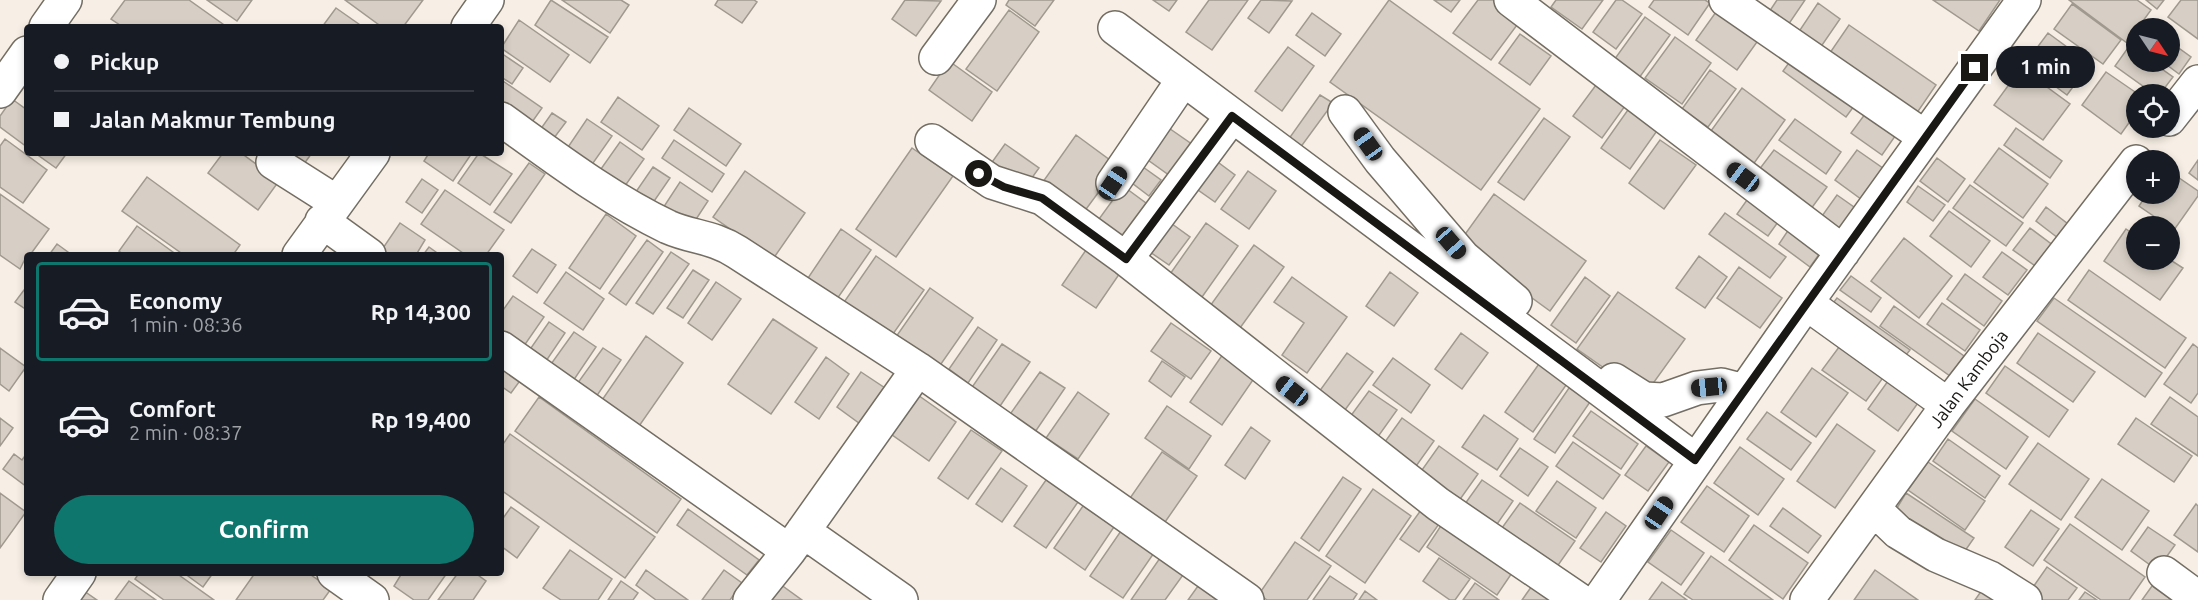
<!DOCTYPE html>
<html lang="en">
<head>
<meta charset="utf-8">
<style>
  :root { --surface:#171b24; --page:#20242c; --text:#f1f3f6; --muted:#9ea1a6; --line:#363941; --accent:#0f766e }
  body { margin:0; font-family:Ubuntu,sans-serif; background:var(--page); color:var(--text); height:100vh; display:flex; flex-direction:column; font-size:22px; white-space:nowrap }
  * { box-sizing:border-box; margin:0 }
  p { font-size:20px; color:var(--muted) }
  .icon { flex:none; width:33px; height:33px; fill:none; stroke:currentColor; stroke-width:2; stroke-linecap:round; stroke-linejoin:round }
  .map { position:relative; flex:1; overflow:hidden }
  .drawer { position:absolute; left:24px; top:252px; width:480px; height:324px; display:flex; flex-direction:column; background:var(--surface); border-radius:6px; box-shadow:0 3px 9px #0003 }
  .drawer>* { flex:none }
  .guide { position:absolute; left:24px; top:24px; width:480px; height:132px; border-radius:6px; box-shadow:0 3px 9px #0003; display:grid; align-content:center; height:132px; padding:0 30px; background:var(--surface) }
  .needle { width:39px; rotate:125deg }
  .tools { position:absolute; left:2126px; top:18px; display:grid; gap:12px }
  .tools a { display:grid; place-items:center; width:54px; height:54px; border-radius:50%; background:var(--surface); box-shadow:0 3px 9px #0003; font-size:30px }
  .end { position:absolute; width:27px; height:27px; margin:-14px; border:8px solid #1a1814; background:#fff; box-shadow:0 0 0 3px #fff }
  .from { border-radius:50% }
  .bubble { position:absolute; height:42px; border-radius:21px; background:var(--surface); box-shadow:0 3px 9px #0003; font-size:20px; font-weight:700; line-height:42px; text-align:center }
  .car { position:absolute; width:18px; height:36px; margin:-18px -9px; border-radius:8px; box-shadow:0 0 4px 2px #0007; background:linear-gradient(#222 24%,#8ab4d8 0 40%,#222 0 76%,#8ab4d8 0 86%,#222 0) }
  .guide b { display:flex; align-items:center; gap:21px; height:57px; font-size:22px }
  .guide b+b { border-top:2px solid var(--line) }
  .guide i { width:15px; height:15px; background:var(--text) }
  ul { padding:10px 0 0; list-style:none }
  li { display:flex; align-items:center; gap:18px; height:99px; margin:0 12px 9px; padding:0 18px; border:3px solid transparent; border-radius:6px }
  li div { flex:1 }
  li b { display:block; font-size:22px }
  li em { font-style:normal; font-weight:700 }
  li.active { border-color:var(--accent) }
  li>.icon { width:54px; height:54px; stroke-width:1.5 }
  .primary-button { display:flex; gap:12px; margin-top:auto; padding:12px 30px }
  .primary-button a { flex:1; height:69px; border-radius:36px; background:var(--accent); color:#fff; font-size:24px; font-weight:700; line-height:69px; text-align:center }
  .map>svg:first-child { display:block }
  .building { fill:#d7cfc5; stroke:#a0998f; stroke-width:1.5 }
  .lines { fill:none; stroke-linecap:round; stroke-linejoin:round }
  .minor-casing { stroke:#736d63; stroke-width:36 }
  .minor { stroke:#fff; stroke-width:33 }
  .route { stroke:#1a1814; stroke-width:8 }
  .labels { text-anchor:middle; stroke-width:6; stroke-linejoin:round; paint-order:stroke }
  .street-label { font-size:18px; fill:#1a1814; stroke:#fff }
</style>
</head>
<body>
<div class="map">
<svg width="2198" height="600" viewBox="0 0 2198 600">
  <rect width="100%" height="100%" fill="#f7efe5"/>
  <path class="building" d="M125 0H189L227 27H123L111 19Z
    M207 0H252L237 21Z
    M345 0H423L403 27H382Z
    M551 0 608 37 590 63 535 25Z
    M562 0H621L629 5 610 33Z
    M718 0H754L757 2 742 23 715 5Z
    M905 0 941 1 916 36 892 19Z
    M1009 0H1054L1035 26 1006 5Z
    M1153 0H1177L1169 11Z
    M1209 0H1248L1212 50 1186 32Z
    M1261 0 1292 1 1269 33 1248 18Z
    M1389 0 1540 109 1481 190 1330 82Z
    M1434 0H1460L1451 12Z
    M1478 0H1499L1523 17 1491 60 1453 33Z
    M1556 0H1603L1582 29 1551 7Z
    M1616 0H1622L1642 14 1616 49 1593 32Z
    M1654 0H1705L1710 3 1688 35 1649 7Z
    M1777 0H1805L1784 31 1765 18Z
    M1933 0H2000L1979 31Z
    M2069 0H2137L2151 10 2127 43Z
    M2146 0H2164L2157 9Z
    M2181 0H2198V39L2168 17Z
    M1818 3 1840 19 1818 51 1796 36Z
    M2072 4 2121 40 2103 64 2054 29Z
    M1721 5 1762 35 1737 70 1696 40Z
    M336 8 363 27H322Z
    M1009 10 1039 32 997 91 966 69Z
    M1312 13 1341 34 1325 56 1296 35Z
    M1645 17 1670 35 1639 78 1614 60Z
    M519 20 569 55 550 82 501 48Z
    M1849 25 1936 85 1910 123 1823 63Z
    M2048 33 2090 64 2067 95 2025 64Z
    M1520 34 1551 56 1530 85 1499 63Z
    M1675 37 1711 63 1682 104 1645 78Z
    M2169 41 2191 57 2179 74 2163 62H2169Z
    M2130 45 2136 50V62H2152L2173 77 2160 94H2154L2115 66Z
    M1288 47 1314 66 1282 111 1255 91Z
    M501 53 523 68 512 84 501 77Z
    M1796 53 1860 98 1846 117 1783 71Z
    M949 61 992 92 972 121 929 90Z
    M2021 68 2070 104 2043 140 1994 105Z
    M1710 70 1736 89 1708 127 1682 109Z
    M2106 72 2138 94 2136 113 2121 134 2082 105Z
    M503 81 542 108 525 132 501 115Z
    M1596 85 1625 106 1602 138 1573 116Z
    M1742 88 1785 120 1752 166 1708 135Z
    M1320 95 1333 103 1300 148 1288 140Z
    M618 97 659 126 642 150 601 122Z
    M12 99 27 110V147L0 127V116Z
    M1630 107 1659 128 1630 169 1601 148Z
    M689 108 741 144 726 166 674 130Z
    M1868 110 1898 132 1882 155 1851 133Z
    M552 113 566 122 548 146 535 137Z
    M1544 118 1570 137 1524 200 1498 182Z
    M587 119 612 136 586 173 562 156Z
    M1795 119 1841 152 1826 174 1779 140Z
    M1163 124 1196 147 1173 178 1141 155Z
    M2016 128 2062 161 2050 178 2004 145Z
    M1076 135 1118 166 1081 216 1040 186Z
    M5 139 47 170 23 203 0 187V146Z
    M674 140 724 174 712 192 662 158Z
    M1660 140 1696 165 1664 209 1629 183Z
    M620 142 644 159 620 193 596 176Z
    M1005 144 1039 168 1024 189 990 165Z
    M912 148 953 176 896 257 856 229Z
    M1999 148 2048 184 2023 218 1974 182Z
    M1774 150 1827 187 1808 213 1755 175Z
    M1857 150 1887 171 1865 202 1835 180Z
    M35 153H67L56 168Z
    M223 153H241L279 181 258 210 208 173Z
    M271 153H312L298 172Z
    M429 153H472L453 181 424 161Z
    M479 153 512 174 490 205 458 183Z
    M1211 157 1235 175 1215 202 1191 185Z
    M1937 158 1965 179 1948 202 1920 181Z
    M2198 160V180L2189 173Z
    M529 163 545 174 511 223 494 212Z
    M653 167 670 178 648 210 631 199Z
    M1143 167 1161 180 1149 196 1132 183Z
    M745 171 805 213 773 259 713 217Z
    M1248 171 1276 191 1249 229 1221 209Z
    M2169 171 2198 191V196L2174 230 2139 206 2147 194H2169Z
    M147 177 240 245 233 255H184L122 211Z
    M422 179 438 190 422 213 406 202Z
    M680 182 708 201 691 227 663 208Z
    M1970 185 2023 223 2006 246 1953 208Z
    M1123 186 1154 209 1130 242 1099 219Z
    M1918 186 1945 205 1933 221 1907 202Z
    M445 190 504 230 486 255H466L421 224Z
    M1752 193 1783 215 1768 236 1737 214Z
    M0 194 49 229 30 255H27L20 269 0 255Z
    M1494 194 1586 261 1550 311 1458 244Z
    M1837 195 1861 212 1846 233 1822 216Z
    M2046 207 2068 224 2058 238 2036 221Z
    M1949 211 1990 241 1971 267 1930 236Z
    M1725 213 1786 257 1770 278 1709 234Z
    M606 214 636 236 600 289 569 268Z
    M1168 221 1190 237 1169 265 1147 250Z
    M400 223 425 240 416 255H386L381 251Z
    M1206 223 1238 246 1195 307 1163 284Z
    M1793 223 1825 246 1810 267 1779 244Z
    M137 226 177 255H124L119 251Z
    M2030 228 2054 246 2038 268 2013 250Z
    M841 229 871 250 837 299 808 278Z
    M2126 229 2136 236V260L2169 259 2183 268 2160 300 2104 261Z
    M1904 238 1952 276 1919 318 1871 281Z
    M647 240 663 252 626 305 609 293Z
    M57 244 72 255H49Z
    M1254 245 1284 267 1240 328 1210 306Z
    M429 247 440 255H423Z
    M532 249 556 265 537 293 513 276Z
    M1086 250 1120 273 1096 308 1062 285Z
    M671 252 689 264 653 314 636 303Z
    M2002 252 2027 270 2008 295 1983 277Z
    M876 256 924 290 888 341 840 308Z
    M1699 256 1727 277 1705 308 1676 288Z
    M1739 267 1782 298 1760 328 1717 298Z
    M693 270 709 280 683 318 667 308Z
    M2089 270 2186 338 2165 368 2068 300Z
    M566 272 604 299 583 330 544 303Z
    M1390 272 1418 293 1394 326 1366 306Z
    M1965 274 2002 301 1984 326 1947 299Z
    M1851 276 1881 298 1871 312 1840 290Z
    M1292 277 1347 317 1307 373 1282 355 1304 323 1274 302Z
    M1585 277 1610 296 1576 343 1551 325Z
    M716 282 741 299 712 340 688 323Z
    M27 286V310L15 302Z
    M930 288 973 318 934 374 891 344Z
    M1618 292 1685 339 1644 396 1577 349Z
    M513 296 544 317 517 356 501 345V313Z
    M1837 298 1910 350 1899 364 1827 311Z
    M2054 298 2162 373 2145 397 2037 321Z
    M1942 303 1980 330 1965 351 1927 324Z
    M1894 306 1964 356 1950 376 1880 326Z
    M773 319 817 348 771 414 728 384Z
    M549 322 565 333 540 370 524 358Z
    M1171 323 1211 351 1191 379 1151 351Z
    M978 327 997 340 968 383 949 369Z
    M574 332 596 347 569 387 546 371Z
    M1461 333 1488 353 1462 389 1435 369Z
    M2038 333 2095 372 2073 402 2017 363Z
    M646 336 683 363 637 429 600 403Z
    M1842 343 1885 375 1866 401 1822 370Z
    M1002 344 1030 362 996 412 968 393Z
    M2193 344 2198 348V393L2191 403 2164 384Z
    M0 348 26 367 9 391 0 384Z
    M603 348 621 360 596 397 577 384Z
    M1347 353 1373 372 1342 414 1316 396Z
    M1223 354 1255 377 1222 425 1190 402Z
    M826 357 849 374 819 419 795 402Z
    M1393 358 1430 385 1411 413 1373 385Z
    M1162 361 1185 377 1171 397 1149 381Z
    M1541 361 1569 381 1533 432 1505 412Z
    M501 363 522 378 511 393 501 386Z
    M2005 366 2068 410 2049 437 1986 393Z
    M1812 368 1848 393 1816 437 1781 412Z
    M861 372 888 390 863 426 837 407Z
    M1040 372 1065 388 1031 438 1006 420Z
    M1888 381 1918 403 1898 431 1868 409Z
    M1569 388 1590 402 1555 453 1534 439Z
    M1369 391 1397 410 1372 445 1344 425Z
    M1078 392 1109 414 1078 459 1046 438Z
    M915 393 956 422 929 461 888 432Z
    M539 397 681 499 657 533 515 431Z
    M2170 397 2198 417V456L2151 424Z
    M1975 399 2028 437 2006 469 1952 431Z
    M1167 406 1211 436 1189 469 1145 438Z
    M1591 411 1638 444 1621 469 1573 436Z
    M1767 412 1811 443 1791 470 1747 439Z
    M1484 415 1518 439 1497 470 1462 447Z
    M0 418 13 428 0 446Z
    M1402 418 1434 441 1414 469 1382 446Z
    M2136 418 2192 456 2174 482 2118 444Z
    M1837 424 1875 451 1835 508 1797 481Z
    M1251 427 1270 441 1245 479 1225 465Z
    M971 430 1002 451 968 499 938 478Z
    M510 434 655 537 625 578 501 490V447Z
    M1948 439 2000 476 1985 498 1933 461Z
    M1573 442 1620 475 1603 499 1556 466Z
    M2038 443 2089 479 2061 520 2009 484Z
    M1439 446 1478 474 1456 505 1417 477Z
    M1646 446 1669 462 1648 491 1625 475Z
    M1740 447 1784 479 1758 515 1714 483Z
    M1520 448 1548 467 1528 496 1500 476Z
    M1162 452 1197 476 1163 525 1128 501Z
    M27 453V487L3 469 14 454 22 460Z
    M1928 462 1985 501 1965 530 1908 490Z
    M1001 468 1027 486 1002 522 976 504Z
    M1343 477 1361 489 1319 551 1301 538Z
    M2102 479 2149 511 2122 550 2075 517Z
    M1046 480 1078 502 1046 548 1014 526Z
    M1482 480 1513 501 1493 530 1462 508Z
    M1557 481 1596 508 1576 538 1536 511Z
    M1707 486 1749 516 1724 552 1681 522Z
    M1373 489 1411 516 1365 583 1326 556Z
    M0 493 26 512 0 548Z
    M1906 493 1974 538 1958 561 1891 518Z
    M1520 503 1575 541 1554 571 1499 532Z
    M2196 504 2198 506V552L2174 535Z
    M1083 506 1114 527 1085 570 1054 548Z
    M511 507 539 527 517 558 501 546V521Z
    M1783 508 1821 536 1808 553 1770 526Z
    M688 509 759 560 747 575 677 525Z
    M1421 510 1439 524 1419 552 1400 539Z
    M2031 510 2059 529 2033 566 2005 547Z
    M1606 512 1626 526 1601 562 1580 548Z
    M1444 521 1514 570 1497 595 1427 547Z
    M2070 524 2145 577 2129 600H2101L2044 560Z
    M1754 525 1808 563 1783 599 1729 560Z
    M2148 527 2175 545 2157 570 2131 551Z
    M1123 528 1156 550 1123 598 1090 576Z
    M1671 530 1704 553 1681 585 1648 562Z
    M1295 542 1331 566 1307 600H1267L1259 594Z
    M570 550 612 579 598 600H561L543 588Z
    M1711 556 1773 600H1693L1684 594Z
    M1160 558 1183 575 1165 600H1131Z
    M1439 558 1470 579 1455 600H1450L1423 581Z
    M2047 567 2077 588 2068 600H2040L2029 593Z
    M646 570 688 600H656L636 585Z
    M724 570 742 583 730 600H702Z
    M1875 570 1918 600H1854Z
    M139 573H176L214 600H164L135 579Z
    M184 573H213L203 587Z
    M255 573H308L331 589 323 600H236Z
    M402 573H447L428 600H414L394 586Z
    M458 573H475L486 581 473 600H438Z
    M1330 576 1357 594 1353 600H1313Z
    M773 579 802 600H758Z
    M129 581 156 600H115Z
    M621 581 638 593 633 600H608Z
    M1662 582 1687 600H1649Z
    M1475 583 1499 600H1463Z
    M1534 583 1558 600H1522Z
    M1198 586 1217 600H1188Z
    M2152 586 2172 600H2142Z
    M1982 590 1997 600H1975Z
    M84 591 97 600H77Z
    M1365 591 1377 600H1359Z
    M2085 592 2097 600H2079Z"/>
  <g class="lines">
    <g class="minor-casing">
      <path id="minor" d="M1511 0 1843 252
        M1726 0 1925 137
        M46 27 65 0
        M468 27 487 0
        M1115 28 1695 460
        M936 58 979 0
        M0 91 27 53
        M1345 112 1380 160 1463 257 1515 301
        M501 119C554 157 609 199 668 227 693 238 712 236 737 252L918 369 1247 600
        M2169 119 2198 82
        M932 141 992 182 1042 198 1126 259 1438 504 1579 600
        M273 162 336 202
        M1113 183 1183 80
        M322 221 369 255
        M299 255 373 153
        M1126 259 1232 116
        M1806 303 1948 405
        M501 348 789 551
        M1614 380 1644 399 1663 400 1697 388 1721 385 1744 391
        M1874 509 1898 532 1936 555 1990 578 2025 600
        M803 531 901 600
        M334 573 372 600
        M2164 573 2198 598
        M60 600 79 573
        M750 600 789 551 918 369
        M1599 600 1806 303 2024 0
        M1807 600 1948 405 2136 162"/>
    </g>
    <use href="#minor" class="minor"/>
  </g>
  <g class="lines">
    <path class="route" d="M979 174 1004 187 1042 198 1126 259 1232 116 1695 460 1975 68"/>
  </g>
  <g class="labels">
    <g class="street-label">
      <text transform="translate(1969 379) rotate(-53)" y="6">Jalan Kamboja</text>
    </g>
  </g>
</svg>
<div class="tools">
<a><svg class="needle" viewBox="-14 -14 28 28"><path d="M0-13l5 13h-10z" fill="#e53935"/><path d="M0 13l5-13h-10z" fill="#9ea1a6"/></svg></a>
<a><svg class="icon" aria-label="locate" viewBox="0 0 24 24"><circle cx="12" cy="12" r="6"/><path d="M12 2v4M12 18v4M2 12h4M18 12h4"/></svg></a>
<a>+</a>
<a>−</a>
</div>
<i class="end from" style="left:979px;top:174px"></i>
<i class="end" style="left:1975px;top:68px"></i>
<div class="bubble" style="left:1996px;top:46px;width:99px">1 min</div>
<i class="car" style="left:1368px;top:144px;rotate:325deg"></i>
<i class="car" style="left:1743px;top:177px;rotate:307deg"></i>
<i class="car" style="left:1113px;top:183px;rotate:34deg"></i>
<i class="car" style="left:1451px;top:243px;rotate:139deg"></i>
<i class="car" style="left:1709px;top:387px;rotate:264deg"></i>
<i class="car" style="left:1292px;top:391px;rotate:308deg"></i>
<i class="car" style="left:1659px;top:513px;rotate:34deg"></i>
<div class="guide">
<b><i class="from"></i>Pickup</b>
<b><i></i>Jalan Makmur Tembung</b>
</div>
<section class="drawer">
<ul>
<li class="active"><svg class="icon" aria-label="car" viewBox="0 0 24 24"><path d="M5 17H2v-5l4-1 3-4h7l3 4 3 1v5h-3M9 17h6M6 11h13"/><circle cx="7" cy="17" r="2"/><circle cx="17" cy="17" r="2"/></svg><div><b>Economy</b><p>1 min · 08:36</p></div><em>Rp 14,300</em></li>
<li><svg class="icon" aria-label="car" viewBox="0 0 24 24"><path d="M5 17H2v-5l4-1 3-4h7l3 4 3 1v5h-3M9 17h6M6 11h13"/><circle cx="7" cy="17" r="2"/><circle cx="17" cy="17" r="2"/></svg><div><b>Comfort</b><p>2 min · 08:37</p></div><em>Rp 19,400</em></li>
</ul>
<div class="primary-button"><a>Confirm</a></div>
</section>
</div>
</body>
</html>
